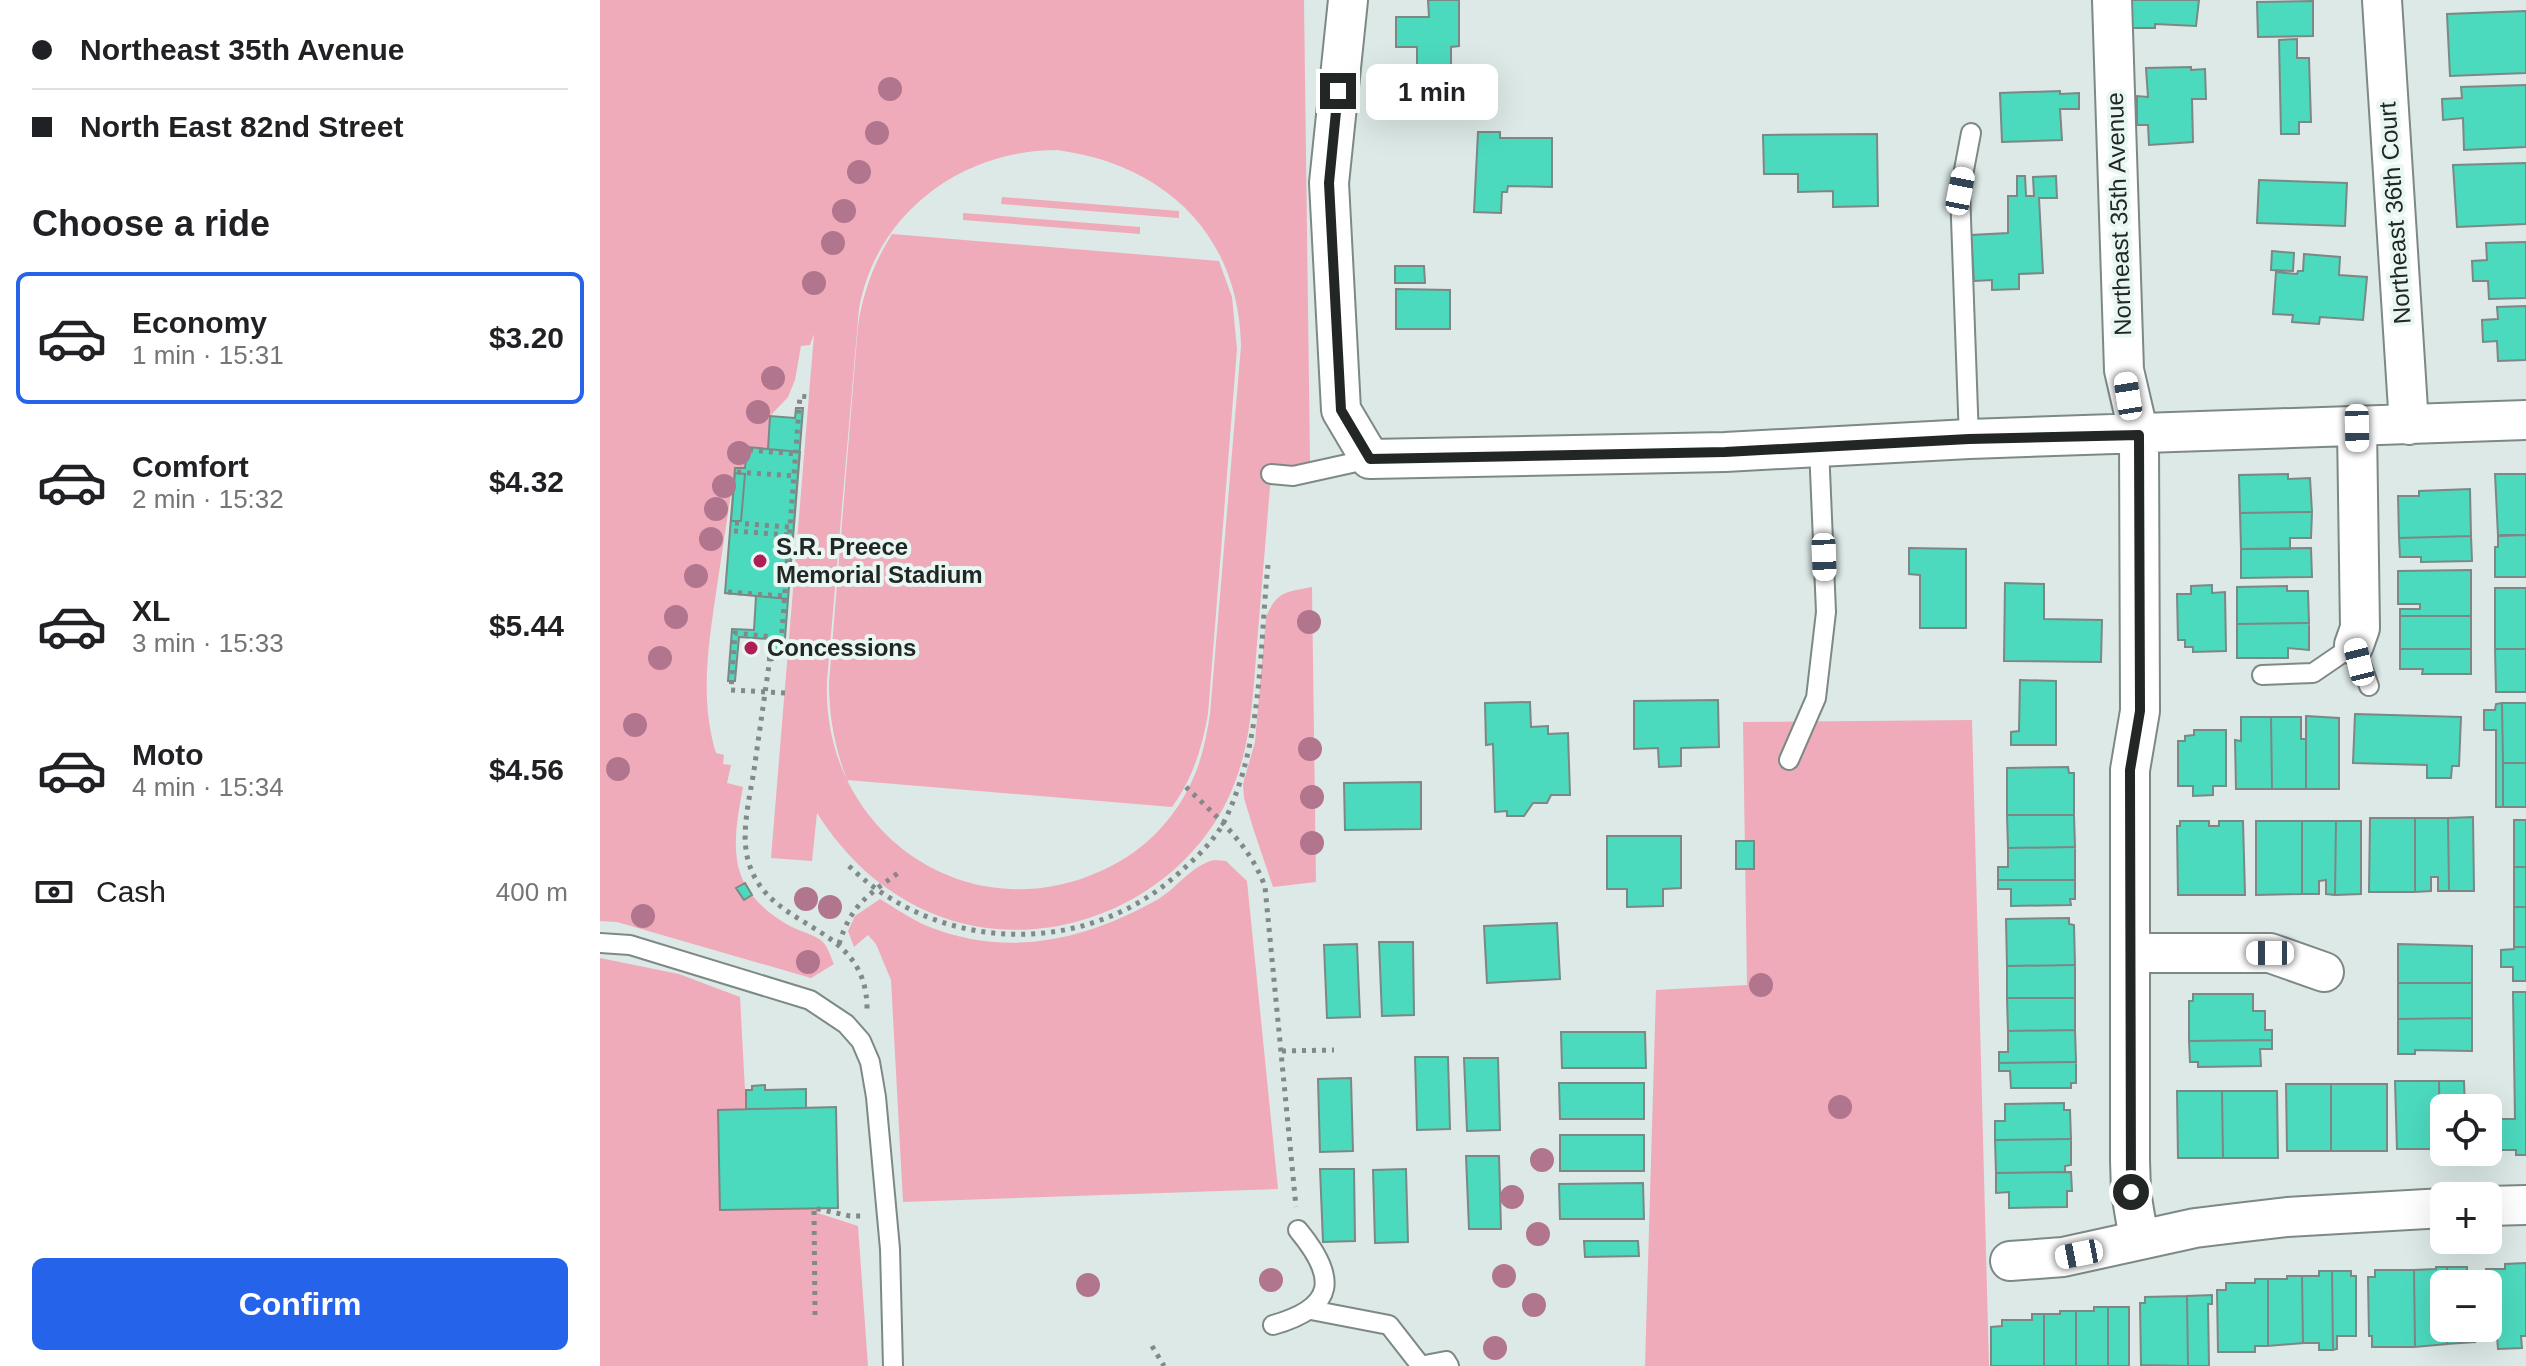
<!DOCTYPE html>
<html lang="en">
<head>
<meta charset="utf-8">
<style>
  :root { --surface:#fff; --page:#f2f2f2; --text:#202124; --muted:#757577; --line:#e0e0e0; --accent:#2563eb }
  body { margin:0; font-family:Helvetica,sans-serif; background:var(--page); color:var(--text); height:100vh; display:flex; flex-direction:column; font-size:30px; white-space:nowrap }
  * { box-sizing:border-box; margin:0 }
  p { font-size:26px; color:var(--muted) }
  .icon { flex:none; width:44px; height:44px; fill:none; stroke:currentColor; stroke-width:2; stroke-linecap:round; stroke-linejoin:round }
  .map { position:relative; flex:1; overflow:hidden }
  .panel { display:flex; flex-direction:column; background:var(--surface); width:600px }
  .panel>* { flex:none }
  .hud { display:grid; align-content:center; height:176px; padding:0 32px; background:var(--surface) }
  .controls { position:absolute; left:1830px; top:1094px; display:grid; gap:16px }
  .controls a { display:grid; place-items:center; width:72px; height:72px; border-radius:12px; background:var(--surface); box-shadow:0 8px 32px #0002; font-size:40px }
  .end { position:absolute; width:36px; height:36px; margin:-18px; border:10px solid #222726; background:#fff; box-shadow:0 0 0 4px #fff }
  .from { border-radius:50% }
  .bubble { position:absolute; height:56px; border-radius:12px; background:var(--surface); box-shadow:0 8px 32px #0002; font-size:26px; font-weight:800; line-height:56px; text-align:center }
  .car { position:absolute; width:24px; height:48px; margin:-24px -12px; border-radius:10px; box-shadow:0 0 6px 2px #0007; background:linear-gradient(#fff 24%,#345 0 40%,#fff 0 76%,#345 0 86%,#fff 0) }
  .hud b { display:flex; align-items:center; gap:28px; height:76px; font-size:30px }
  .hud b+b { border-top:2px solid var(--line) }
  .hud i { width:20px; height:20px; background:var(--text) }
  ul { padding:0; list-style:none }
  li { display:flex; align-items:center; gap:24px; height:132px; margin:0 16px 12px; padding:0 16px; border:4px solid transparent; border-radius:12px }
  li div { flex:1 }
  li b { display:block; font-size:30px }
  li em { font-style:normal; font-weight:800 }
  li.active { border-color:var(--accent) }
  li>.icon { width:72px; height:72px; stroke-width:1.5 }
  h2 { padding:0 32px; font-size:36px; line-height:96px }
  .pay { display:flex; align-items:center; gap:20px; height:88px; padding:0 32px; font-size:30px }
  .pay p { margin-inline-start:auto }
  .action { display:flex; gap:16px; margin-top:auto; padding:16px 32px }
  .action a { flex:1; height:92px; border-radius:12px; background:var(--accent); color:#fff; font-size:32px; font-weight:800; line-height:92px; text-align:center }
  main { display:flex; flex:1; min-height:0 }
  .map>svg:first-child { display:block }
  .green { fill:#efabba; fill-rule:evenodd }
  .building { fill:#4cdabf; stroke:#7c8884; stroke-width:2 }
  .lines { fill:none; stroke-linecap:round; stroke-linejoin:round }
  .lane-casing { stroke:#7d8985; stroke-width:22 }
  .street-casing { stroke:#7d8985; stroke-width:42 }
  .path { stroke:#818a88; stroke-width:5; stroke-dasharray:4 6; stroke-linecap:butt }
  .lane { stroke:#fff; stroke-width:18 }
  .street { stroke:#fff; stroke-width:38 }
  .tree { fill:#b2758e }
  .route { stroke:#222726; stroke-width:10 }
  .poi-dot { fill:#ae1f56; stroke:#e9f7f3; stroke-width:3 }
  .labels { text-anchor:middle; stroke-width:8; stroke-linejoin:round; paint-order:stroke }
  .street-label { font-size:24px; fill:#222726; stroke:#e9f7f3 }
  .poi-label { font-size:24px; font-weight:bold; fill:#222726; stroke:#e9f7f3; text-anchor:start }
</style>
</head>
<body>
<main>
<section class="panel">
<div class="hud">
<b><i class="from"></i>Northeast 35th Avenue</b>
<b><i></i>North East 82nd Street</b>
</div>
<h2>Choose a ride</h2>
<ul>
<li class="active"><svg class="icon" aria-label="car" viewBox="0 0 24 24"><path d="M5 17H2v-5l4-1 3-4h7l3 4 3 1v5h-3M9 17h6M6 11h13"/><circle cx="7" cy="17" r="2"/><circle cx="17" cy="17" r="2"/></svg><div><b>Economy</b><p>1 min · 15:31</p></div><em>$3.20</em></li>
<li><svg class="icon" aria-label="car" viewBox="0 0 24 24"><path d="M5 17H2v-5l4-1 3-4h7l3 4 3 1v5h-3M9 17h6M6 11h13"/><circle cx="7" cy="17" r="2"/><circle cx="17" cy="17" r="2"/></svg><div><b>Comfort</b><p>2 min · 15:32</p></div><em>$4.32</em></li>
<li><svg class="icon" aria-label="car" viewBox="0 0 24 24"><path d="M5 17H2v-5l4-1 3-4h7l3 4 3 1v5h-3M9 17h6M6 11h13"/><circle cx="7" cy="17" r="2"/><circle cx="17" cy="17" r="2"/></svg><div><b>XL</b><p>3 min · 15:33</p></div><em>$5.44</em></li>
<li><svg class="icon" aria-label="car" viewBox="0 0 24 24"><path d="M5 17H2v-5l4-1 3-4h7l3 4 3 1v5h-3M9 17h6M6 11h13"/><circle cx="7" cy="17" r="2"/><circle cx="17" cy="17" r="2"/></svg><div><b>Moto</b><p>4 min · 15:34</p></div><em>$4.56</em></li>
</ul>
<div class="pay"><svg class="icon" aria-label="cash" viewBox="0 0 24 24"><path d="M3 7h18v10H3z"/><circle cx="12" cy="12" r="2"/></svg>Cash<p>400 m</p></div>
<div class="action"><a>Confirm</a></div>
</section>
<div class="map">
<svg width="1926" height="1366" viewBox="0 0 1926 1366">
  <rect width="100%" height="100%" fill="#dce9e6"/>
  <path class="green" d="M0 0H704L710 462C697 468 684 469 672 463 667 523 662 584 657 644 653 691 652 738 635 782 591 900 446 963 329 912 281 891 245 857 217 813L212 861 171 858 214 334 210 345 201 346 195 380 188 397 170 416 168 449 145 468H135C129 507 123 546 117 586 109 641 99 698 116 753L124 755 123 764 131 765 127 783 143 787C131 850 127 890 190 926 199 931 216 935 223 942 228 947 231 958 234 964L211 978 17 922 0 921ZM457 150C564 164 639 234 641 346L610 714C606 740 601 765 588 789 570 825 538 855 501 871 364 933 221 829 227 681L259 309C276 213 362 150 457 150Z
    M402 197 579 211V218L401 204Z
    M363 213 540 227V234L363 220Z
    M292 234 619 261 632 297 637 349 608 714C602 748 593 778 572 807L247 780C235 748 229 718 229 683L258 326C263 292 274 263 292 234Z
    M712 587 716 882 673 887 654 831 644 798 643 784 655 742 666 617C677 591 686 592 712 587Z
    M1372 720 1389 1366H1045L1056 990 1147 985 1143 722Z
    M614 860 626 861 647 881 678 1189 303 1202 291 980 276 944 268 935 254 947 248 931 255 916 280 899C295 908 311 919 327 926 406 958 483 941 555 901 577 889 590 866 614 860Z
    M0 958 79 974 140 997 146 1109 118 1110 120 1210 214 1208 217 1209 218 1213 258 1226 268 1366H0Z"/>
  <path class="building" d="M828 0H859V46L851 47V64L835 77 817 67V47H796V17H829Z
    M1527 0H1599L1596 26 1555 24V28H1528Z
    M1713 1V36L1658 37 1657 2Z
    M1926 11V73L1850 76 1847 14Z
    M1697 39V58H1709L1711 122H1699V134H1681L1679 40Z
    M1591 67V70L1605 69 1606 99H1592L1593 142 1549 145 1548 125H1537V96L1548 97 1546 68Z
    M1926 85V147L1864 150 1863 118 1843 120 1842 99 1862 98 1861 87Z
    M1460 91V94L1479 93V109H1460L1462 140 1402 142 1400 93Z
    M878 132H900V138H952V187L908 186 907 192H902L901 213 874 212Z
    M1277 134 1278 206 1233 207V191L1198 192V174H1164L1163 135Z
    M1926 163V224L1857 227 1853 165Z
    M1417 176H1425L1426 196H1434L1433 177 1456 176 1457 198H1439L1443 273 1419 274V289L1392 290V280L1374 281 1371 235 1408 233V196H1417Z
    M1659 180 1747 183 1745 226 1657 223Z
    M1926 242V298L1889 299 1888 281H1873L1872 261 1887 260 1886 243Z
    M1672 251 1694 253 1693 271 1671 270Z
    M1704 254 1740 257 1739 275 1767 277 1763 320 1720 317 1719 324 1692 322 1693 315 1673 314 1676 272 1697 274 1698 271H1703Z
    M795 266H824L825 283H795Z
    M796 289 850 290V329H796Z
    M1926 306V360L1898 361 1897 341 1883 342 1882 320 1898 319 1897 307Z
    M196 408H203L184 651 174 650 173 660H168L169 639 139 637 135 681H128L132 629 154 630 156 596 125 593 135 468H145L147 447 168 449 170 416 195 418Z
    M147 447 200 452 188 599 125 593 135 468H145Z
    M135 473 145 474 141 521H131Z
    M1688 474V479L1710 478 1712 512 1640 513 1639 475Z
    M1895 474H1926V535L1898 536Z
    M1870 489 1871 536 1799 538 1798 496H1819V491Z
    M1712 512 1711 538H1690V549H1641L1640 513Z
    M1902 535H1926V577H1895V547H1898V536Z
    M1871 536 1872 561 1821 562V557H1800L1799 538Z
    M1309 548 1366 549V628H1320V575L1309 574Z
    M1711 548 1712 577 1641 578V549Z
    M1871 570V616H1800V609H1820V604H1798V571Z
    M1405 583 1444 584V619L1502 620 1501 662 1404 661Z
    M1612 585V593L1625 592 1626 651 1593 652V647H1585V640H1578L1577 594H1591V586Z
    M1687 586V591H1708L1709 623 1637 624V587Z
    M1895 588H1926V649H1895Z
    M1800 616H1871V649H1800Z
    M1709 623V650L1688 648V658H1637V624Z
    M1800 649H1871V674H1822L1823 669H1800Z
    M1895 649H1926V692H1896Z
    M1420 680 1456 681V745H1411V732L1419 731Z
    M1118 700 1119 747 1081 748V766L1059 767 1058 748 1034 749V701Z
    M930 702 931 727 948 726V734L968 733 970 795H951L947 803H933L924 816H907V811L895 812 893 744 886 745 885 703Z
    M1902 703H1926V763H1903Z
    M1902 703 1903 763V807H1896V730H1884V710H1895L1896 704Z
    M1755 714 1861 717 1859 766H1852L1851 778H1827V765L1753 763Z
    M1706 716 1739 718V789H1706Z
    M1641 717H1671L1672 789H1636L1635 740 1641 741Z
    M1671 717H1701V739H1706V789H1672Z
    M1594 730H1626V786H1613V795L1593 796V786H1578V741H1585V736L1594 735Z
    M1903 763H1926V807H1903Z
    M1468 767 1469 773H1474V815H1407V768Z
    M821 782V829L745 830 744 783Z
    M1407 815H1474L1475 847 1408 848Z
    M1873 817 1874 891H1849L1848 818Z
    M1770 818H1815V892H1769Z
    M1815 818H1848L1849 891H1838V877H1831V891L1815 892Z
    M1914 820H1926V867H1914Z
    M1580 821H1609V826H1619V821H1643L1645 895H1578L1577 826H1580Z
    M1656 821H1702V894L1656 895Z
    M1702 821H1736L1735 895 1726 894V880L1719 881V894H1702Z
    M1736 821H1761V894L1735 895Z
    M1007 836H1081V888L1063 889V906L1027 907V889H1007Z
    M1136 841H1154V869H1136Z
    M1475 847V880H1398V867H1408V848Z
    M1914 867H1926V907H1914Z
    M1398 880H1475V899H1470L1471 905 1411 906V889H1398Z
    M145 883 152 895 144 900 136 888Z
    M1914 907H1926V947H1914Z
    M1469 918V924L1474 925 1475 965 1407 966 1406 919Z
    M957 923 960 979 887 983 884 926Z
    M779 942H813L814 1015 782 1016Z
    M757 944 760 1017 727 1018 724 945Z
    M1798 944 1872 946V983H1798Z
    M1914 947H1926V981H1913V967H1901V950L1914 949Z
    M1475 965V998H1407V966Z
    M1798 983H1872V1018L1798 1019Z
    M1913 992H1926V1155H1916V1150H1900V1119H1915Z
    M1593 994H1653V1011H1665V1030H1672V1040L1589 1041V1001H1593Z
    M1407 998H1475V1030L1408 1031Z
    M1872 1018V1051L1815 1050V1054H1798V1019Z
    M1475 1030 1476 1062 1399 1063V1052H1408V1031Z
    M961 1032H1045L1046 1068H962Z
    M1672 1040V1049H1660L1661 1066 1598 1067V1062H1590L1589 1041Z
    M815 1057H848L850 1129 817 1130Z
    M864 1058H898L900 1130 867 1131Z
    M1476 1062V1083H1471V1088H1411L1410 1071H1399V1063Z
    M751 1078 753 1151 720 1152 718 1079Z
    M1795 1081H1839L1840 1149H1797Z
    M1839 1081H1864L1865 1108H1844V1149H1840Z
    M959 1083H1044V1119H960Z
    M1686 1084H1731V1151H1687Z
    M1731 1084H1787V1151H1731Z
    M165 1085V1090L206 1089V1108L146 1109V1090H152V1086Z
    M1577 1091H1622L1623 1158H1578Z
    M1622 1091H1677L1678 1158H1623Z
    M1464 1103V1110H1470L1471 1139 1395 1140V1121H1405V1104Z
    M236 1107 238 1208 120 1210 118 1110Z
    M960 1135H1044V1171H960Z
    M1471 1139V1165L1465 1166V1172L1396 1173 1395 1140Z
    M866 1156H899L901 1229H869Z
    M720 1169H754L755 1241 723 1242Z
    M806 1169 808 1242 775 1243 773 1170Z
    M1471 1172 1472 1191H1467V1207L1409 1208V1192L1396 1193V1173Z
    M1043 1183 1044 1219H960L959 1184Z
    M984 1241H1038L1039 1256 985 1257Z
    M1926 1263V1336H1921L1922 1348 1898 1349 1897 1337H1889L1886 1269H1905V1264Z
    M1836 1267H1847V1284H1844V1328H1847V1344L1815 1347 1814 1270 1836 1269Z
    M1847 1267H1867V1272H1872V1284H1847Z
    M1775 1270H1814L1815 1347H1772V1336H1769L1768 1277H1775Z
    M1719 1271H1732L1733 1350H1719V1343H1703L1702 1276H1719Z
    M1732 1271H1751V1276H1756V1336H1737V1349L1733 1350Z
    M1687 1276H1702L1703 1343 1668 1346V1279H1687Z
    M1655 1279H1668V1346H1655V1352H1618L1617 1290H1626V1283H1655Z
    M1612 1295V1304H1608L1609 1366H1588L1587 1296Z
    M1587 1296 1588 1366 1541 1365 1540 1303H1545V1297Z
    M1494 1307H1508V1366H1476V1311H1494Z
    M1508 1307H1529V1366H1508Z
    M1460 1311H1476V1366H1444V1314H1460Z
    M1432 1314H1444V1366H1391V1327L1402 1326V1320H1432Z
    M1847 1328H1872L1875 1342 1847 1344Z"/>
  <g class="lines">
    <g class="lane-casing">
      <path id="lane" d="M1369 439 1360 191 1371 133
        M671 474 693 476 770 459
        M1662 675 1713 673 1754 645 1769 686
        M1189 760 1216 698 1226 612 1219 447
        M0 943 30 945 210 1000 246 1024 261 1041 270 1062 276 1097 290 1249 293 1366
        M711 1310 789 1325 821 1366
        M673 1325C737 1307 737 1277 698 1230
        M820 1366 846 1361 849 1366"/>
    </g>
    <g class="street-casing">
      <path id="street" d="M748 0 729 183 741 410 770 459 1125 452 1369 439 1926 420
        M1512 0 1524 370 1539 435 1540 711 1530 770V1160L1531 1192 1539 1240
        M1782 0 1809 425
        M1754 645 1760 628 1757 428
        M1530 953H1670L1724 972
        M1888 1206 1926 1205
        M1410 1261 1463 1257 1595 1228 1636 1223 1687 1217 1844 1208"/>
    </g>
    <path class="path" d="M149 450 196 454
      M137 472 194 476
      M135 523 190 527
      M134 531 189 535
      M128 592 184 596
      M172 644H181L200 396 210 397
      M185 693 131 690 135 633 173 637C167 679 161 721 155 763 151 794 140 830 148 860 167 933 267 920 267 1009
      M586 787C616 816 651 846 665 887L696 1207
      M249 866C339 954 487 958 580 872 596 858 614 841 624 822 663 743 659 651 668 565
      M239 944C251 905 267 896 298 873
      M682 1051 734 1050
      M215 1315 214 1208 250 1216H265
      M552 1346 564 1366"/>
    <use href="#lane" class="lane"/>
    <use href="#street" class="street"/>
  </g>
  <g class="tree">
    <circle cx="290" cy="89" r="12"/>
    <circle cx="277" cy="133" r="12"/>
    <circle cx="259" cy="172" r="12"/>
    <circle cx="244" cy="211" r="12"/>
    <circle cx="233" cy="243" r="12"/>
    <circle cx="214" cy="283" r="12"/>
    <circle cx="173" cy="378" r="12"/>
    <circle cx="158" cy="412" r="12"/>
    <circle cx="139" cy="453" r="12"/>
    <circle cx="124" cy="486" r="12"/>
    <circle cx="116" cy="509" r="12"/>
    <circle cx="111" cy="539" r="12"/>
    <circle cx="96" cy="576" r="12"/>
    <circle cx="76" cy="617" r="12"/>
    <circle cx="709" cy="622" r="12"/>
    <circle cx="60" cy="658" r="12"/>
    <circle cx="35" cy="725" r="12"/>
    <circle cx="710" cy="749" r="12"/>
    <circle cx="18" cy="769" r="12"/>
    <circle cx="712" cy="797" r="12"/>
    <circle cx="712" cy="843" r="12"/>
    <circle cx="206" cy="899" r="12"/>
    <circle cx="230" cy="907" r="12"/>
    <circle cx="43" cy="916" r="12"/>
    <circle cx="208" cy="962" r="12"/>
    <circle cx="1161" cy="985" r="12"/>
    <circle cx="1240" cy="1107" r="12"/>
    <circle cx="942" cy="1160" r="12"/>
    <circle cx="912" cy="1197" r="12"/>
    <circle cx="938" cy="1234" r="12"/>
    <circle cx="904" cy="1276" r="12"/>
    <circle cx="671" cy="1280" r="12"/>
    <circle cx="488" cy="1285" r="12"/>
    <circle cx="934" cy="1305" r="12"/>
    <circle cx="895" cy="1348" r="12"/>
  </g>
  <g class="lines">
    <path class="route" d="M738 91 729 183 741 410 770 459 1125 452 1369 439 1539 435 1540 711 1530 770 1531 1192"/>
  </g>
  <g class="poi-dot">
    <circle cx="160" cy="561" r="8"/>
    <circle cx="151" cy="648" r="8"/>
  </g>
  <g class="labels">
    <g class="street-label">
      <text transform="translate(1795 213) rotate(-94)" y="8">Northeast 36th Court</text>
      <text transform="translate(1519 214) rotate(-92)" y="8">Northeast 35th Avenue</text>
    </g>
    <g class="poi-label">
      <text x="176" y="555">S.R. Preece<tspan x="176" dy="28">Memorial Stadium</tspan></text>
      <text x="167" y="656">Concessions</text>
    </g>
  </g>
</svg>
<div class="controls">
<a><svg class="icon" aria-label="locate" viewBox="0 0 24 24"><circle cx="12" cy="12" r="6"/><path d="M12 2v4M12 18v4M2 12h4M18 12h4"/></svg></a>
<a>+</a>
<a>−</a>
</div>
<i class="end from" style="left:1531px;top:1192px"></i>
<i class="end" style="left:738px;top:91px"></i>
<div class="bubble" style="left:766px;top:64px;width:132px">1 min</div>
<i class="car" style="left:1360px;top:191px;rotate:11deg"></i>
<i class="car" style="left:1528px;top:396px;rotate:351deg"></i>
<i class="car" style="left:1757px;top:428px;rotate:179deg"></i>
<i class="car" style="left:1224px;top:557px;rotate:178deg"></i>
<i class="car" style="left:1759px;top:662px;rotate:346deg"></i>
<i class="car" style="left:1670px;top:953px;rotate:270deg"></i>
<i class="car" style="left:1479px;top:1254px;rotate:259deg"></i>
</div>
</main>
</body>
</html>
